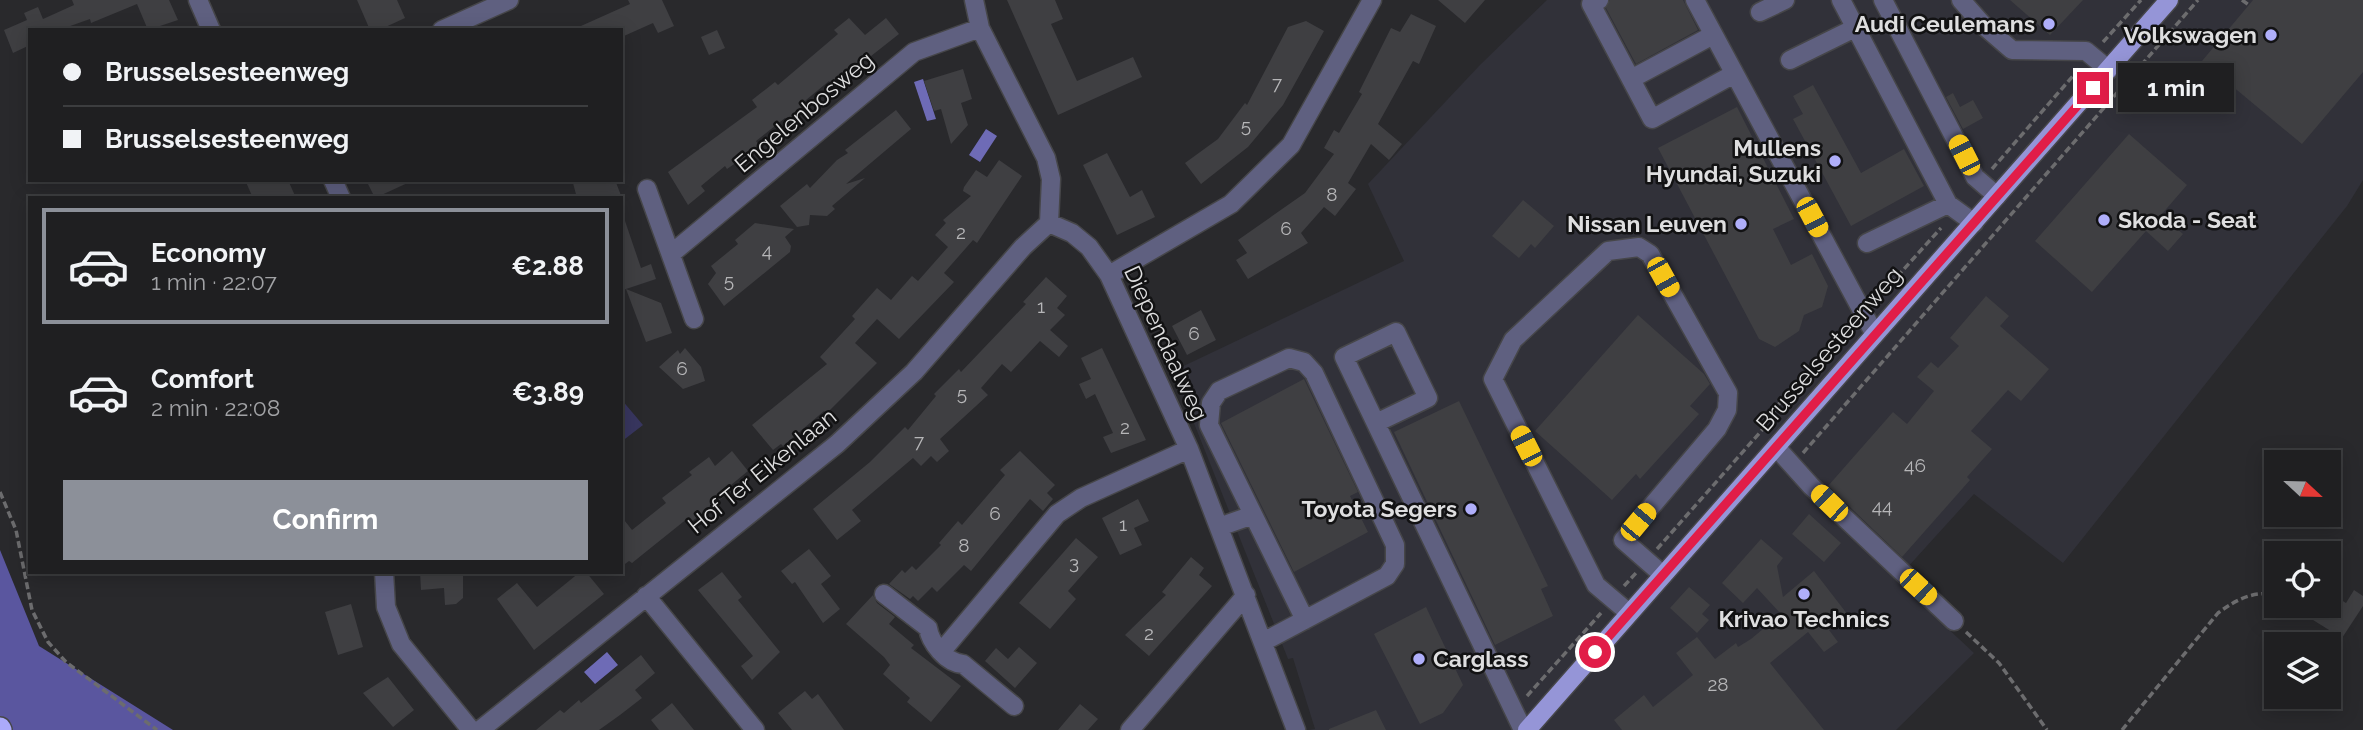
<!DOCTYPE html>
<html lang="en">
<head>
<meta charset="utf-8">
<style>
  :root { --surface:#1f1f21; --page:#2c2c2e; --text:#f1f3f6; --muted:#a1a2a5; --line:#3c3d3f; --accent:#8c9099 }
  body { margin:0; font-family:Raleway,sans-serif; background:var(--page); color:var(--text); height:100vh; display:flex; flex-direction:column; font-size:26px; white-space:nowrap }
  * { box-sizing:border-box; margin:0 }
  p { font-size:23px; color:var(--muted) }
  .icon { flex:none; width:38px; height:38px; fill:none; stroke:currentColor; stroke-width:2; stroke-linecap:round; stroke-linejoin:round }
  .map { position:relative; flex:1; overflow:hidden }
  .drawer { position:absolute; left:28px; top:196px; width:595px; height:378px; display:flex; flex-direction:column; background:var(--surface); border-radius:0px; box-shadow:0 4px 18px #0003,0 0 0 2px var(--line) }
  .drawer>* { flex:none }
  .banner { position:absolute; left:28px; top:28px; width:595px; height:154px; border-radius:0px; box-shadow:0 4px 18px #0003,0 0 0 2px var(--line); display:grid; align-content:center; height:154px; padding:0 35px; background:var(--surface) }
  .needle { width:46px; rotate:112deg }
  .buttons { position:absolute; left:2264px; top:450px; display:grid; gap:14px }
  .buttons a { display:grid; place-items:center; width:77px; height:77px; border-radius:0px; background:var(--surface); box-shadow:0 4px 18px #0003,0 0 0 2px var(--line); font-size:35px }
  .end { position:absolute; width:32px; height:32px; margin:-16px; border:9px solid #e11d48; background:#fff; box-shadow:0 0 0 4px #fff }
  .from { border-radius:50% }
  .bubble { position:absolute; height:49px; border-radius:0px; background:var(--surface); box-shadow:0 4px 18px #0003,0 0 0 2px var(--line); font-size:23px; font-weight:700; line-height:49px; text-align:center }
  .car { position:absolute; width:21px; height:42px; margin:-21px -10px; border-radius:9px; box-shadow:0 0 5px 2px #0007; background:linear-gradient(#f5c518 24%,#345 0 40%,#f5c518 0 76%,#345 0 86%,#f5c518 0) }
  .banner b { display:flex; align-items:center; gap:24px; height:66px; font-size:26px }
  .banner b+b { border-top:2px solid var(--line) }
  .banner i { width:18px; height:18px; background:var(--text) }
  ul { padding:12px 0 0; list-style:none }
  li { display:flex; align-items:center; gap:21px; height:116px; margin:0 14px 10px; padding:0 21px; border:4px solid transparent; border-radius:0px }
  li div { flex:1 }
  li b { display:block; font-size:26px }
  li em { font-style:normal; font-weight:700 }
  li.active { border-color:var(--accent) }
  li>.icon { width:63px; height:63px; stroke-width:1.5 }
  .cta { display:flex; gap:14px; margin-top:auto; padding:14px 35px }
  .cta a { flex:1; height:80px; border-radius:0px; background:var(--accent); color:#fff; font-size:28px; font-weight:700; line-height:80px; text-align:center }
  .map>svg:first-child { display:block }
  .built { fill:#313139 }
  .green { fill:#38365f }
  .forest { fill:#5a569f }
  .water { fill:#6e6bb6 }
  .building { fill:#3f3f42 }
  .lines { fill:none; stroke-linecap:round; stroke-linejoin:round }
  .minor-casing { stroke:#464649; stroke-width:21 }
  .major-casing { stroke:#464649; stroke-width:21 }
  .highway-casing { stroke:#464649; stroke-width:24 }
  .path { stroke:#6c6c6e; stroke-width:3.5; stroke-dasharray:7 3.5; stroke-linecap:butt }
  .minor { stroke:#5f6080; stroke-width:18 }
  .major { stroke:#9595d7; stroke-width:18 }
  .highway { stroke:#abaafa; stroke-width:21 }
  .route { stroke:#e11d48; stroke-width:9 }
  .poi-dot { fill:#afaefa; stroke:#121213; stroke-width:2.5 }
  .labels { text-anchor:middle; stroke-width:5; stroke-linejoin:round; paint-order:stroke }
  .number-label { font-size:19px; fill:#b6b6b8 }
  .poi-label { font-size:23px; font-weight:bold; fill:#dededf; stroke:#121213; text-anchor:end }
  .street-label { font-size:23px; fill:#dededf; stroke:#121213 }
</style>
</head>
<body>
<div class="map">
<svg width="2363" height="730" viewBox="0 0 2363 730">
  <rect width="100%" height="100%" fill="#29292c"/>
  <path class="built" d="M1547 0H2363V180L2347 206 2063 563 1974 494 1896 580 1974 653 1896 730H1309L1315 729 1293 658 1288 659 1174 373 1171 372 1404 261 1368 184 1480 65Z"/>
  <path class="green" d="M621 399 643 425 621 442Z"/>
  <path class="forest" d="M0 550 39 646 173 730H0Z"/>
  <path class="water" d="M923 79 936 119 927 121 914 82Z
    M986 129 997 136 980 162 969 155Z
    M607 652 618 665 595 684 584 672Z"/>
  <path class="building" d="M72 0H169L178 20 148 30 137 4 91 23 90 19 59 30H30V45L13 53 4 30 27 20 24 13 38 7 43 19 74 5Z
    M357 0H397L405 18 379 30H370Z
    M628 0H662L674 26 658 33 653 23 624 36 621 30H572L630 4Z
    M1007 0H1055L1063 19 1051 24 1077 81 1133 57 1142 77 1058 115Z
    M1438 0H1485L1465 23Z
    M1610 0H1683L1698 30 1636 64 1606 8Z
    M2010 0H2083L2050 35Z
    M2253 0H2363V72L2302 144 2202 61Z
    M1411 14 1436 26 1419 64 1413 61 1378 124 1402 144 1389 160 1371 144 1348 183 1356 189 1335 216 1324 207 1301 233 1308 243 1248 279 1236 260 1247 253 1238 240 1305 193 1334 154 1324 148 1334 130 1339 133 1362 94 1359 92 1391 28 1400 32Z
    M849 18 865 35 886 18 899 34 833 86 829 81 800 105 804 110 789 123 785 118 756 141 760 146 727 169 725 166 701 186 705 191 688 205 668 172 757 107 752 100 775 82 778 85 838 34 834 30Z
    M1306 21 1324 31 1283 105 1248 147 1201 184 1185 163 1218 139 1245 103 1247 105 1288 27Z
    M717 30 725 48 709 55 701 37Z
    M963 69 972 99 961 103 968 125 951 144 941 109 934 111 924 81Z
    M1813 85 1861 173 1904 149 1924 186 1851 226 1793 119 1803 114 1793 96Z
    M1953 93 1960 107 1973 100 1983 118 1963 129 1946 97Z
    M1737 107 1794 219 1773 229 1791 265 1812 254 1828 286 1822 307 1804 315 1799 331 1775 347 1759 339 1658 148Z
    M896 110 911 129 846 184 865 178 832 206 835 209 827 216 810 215 809 225 797 227 780 206 807 184 810 188 837 160 848 153 845 150Z
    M2129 134 2187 185 2161 215 2183 234 2168 251 2146 231 2092 292 2035 241Z
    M1107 153 1130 197 1142 190 1155 217 1117 235 1083 165Z
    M999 160 1022 176 977 243 973 240 944 273 954 282 899 339 877 319 855 343 877 363 826 414 824 411 783 446 781 444 773 450 752 425 827 364 820 357 855 319 852 316 877 288 891 300 912 276 918 281 948 247 935 235 946 223 943 220 971 196 963 191 964 187 976 170 987 177Z
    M245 180H288L296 198H253Z
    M366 180H414L375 198Z
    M585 180H615L622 198H577L573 183Z
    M1523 200 1554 226 1535 248 1531 244 1519 258 1492 236Z
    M624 218 641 268 651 264 656 279 626 289 661 303 672 333 646 342 626 289 621 291V219Z
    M755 223 794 229 785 237 791 246 790 252 724 306 708 284 716 273 711 266 738 244 735 240Z
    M1046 277 1067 296 1057 308 1065 315 1050 330 1068 346 1059 357 1040 341 1011 372 1002 364 981 388 988 395 940 439 949 451 937 462 931 456 921 466 913 458 852 510 861 521 837 540 813 509 870 462 905 427 908 430 936 396 934 394 959 369 961 372 1026 304 1023 302Z
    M1986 296 2009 316 2000 326 2049 369 2021 401 2008 390 1971 431 1992 449 1967 477 1970 480 1902 557 1828 486 1893 412 1907 424 1934 391 1917 377 1931 362 1938 368 1959 346 1950 338Z
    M1201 310 1216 340 1187 355 1172 326Z
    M1638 315 1704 374 1710 384 1690 406 1699 414 1640 479 1636 474 1612 500 1535 431Z
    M685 348 701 367 705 381 683 389 659 367 678 350 680 354Z
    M1102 348 1146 440 1111 453 1103 437 1113 433 1095 394 1086 399 1079 384 1091 379 1081 358Z
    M1304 379 1358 492 1350 496 1368 532 1294 572 1221 423Z
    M1459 401 1548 586 1541 589 1553 616 1495 645 1394 432Z
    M732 451 748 471 731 485 734 489 691 522 688 518 632 563 629 561 621 567V516L632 530 666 503 662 498 692 475 689 472 709 457 715 466Z
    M1020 451 1055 485 1047 493 1053 499 1043 511 1030 499 971 571 964 565 937 592 932 587 918 601 913 596 910 599 889 584 902 570 905 573 912 566 916 570 941 545 939 543 958 521 962 525 1005 475 1000 470Z
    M1138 499 1149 521 1134 528 1142 545 1120 555 1102 518Z
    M1809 514 1841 543 1824 562 1792 534Z
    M1076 538 1098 557 1068 591 1076 599 1050 629 1019 603Z
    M1761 539 1783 558 1777 566 1783 597 1814 571 1848 615 1829 630 1838 642 1824 652 1808 632 1770 663 1824 730H1622L1614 720 1644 695 1653 707 1693 675 1676 653 1697 637 1715 659 1736 643 1738 647 1751 639 1781 614 1757 588 1743 603 1722 583Z
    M809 549 831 576 821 584 840 609 823 623 795 582 792 584 781 571Z
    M1191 557 1204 568 1199 575 1212 586 1149 656 1125 635 1166 595 1162 592Z
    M420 572H463V598L456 604 445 605 444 588 421 590Z
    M580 572H586L604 594 534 650 497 599 517 583 537 607Z
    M722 572 742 597 738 600 780 652 752 680 741 666 753 656 698 590Z
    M1689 587 1710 605 1702 614 1709 620 1697 633 1670 608Z
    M2354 590 2363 596V606L2342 638 2313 620 2322 606H2329V592L2346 603Z
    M873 595 877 603 895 617 889 624 914 645 911 648 961 686 931 722 907 702 910 698 883 674 890 665 884 657 846 624Z
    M351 604 363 647 338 655 325 612Z
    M1426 607 1463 685 1443 713 1420 724 1374 634Z
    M1019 647 1037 663 1015 688 985 661 996 648 1008 659Z
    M641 655 655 673 635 690 642 698 620 715 599 730H536L560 710 564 713 579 700 581 703Z
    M388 677 414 710 393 727 363 693Z
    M805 691 812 699 818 694 844 730H792L778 713Z
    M672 703 694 730H659L651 720Z
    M1080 704 1098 719 1088 730H1058Z
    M1376 710 1386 730H1329V729Z"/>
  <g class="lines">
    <g class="minor-casing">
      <path id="minor" d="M198 0 211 30
        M974 0 980 28 1046 158 1051 179 1049 223
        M1599 0 1591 4 1652 119 1734 74
        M1695 0 1874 333
        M1841 0 1948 204 1974 223
        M1883 0 1975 177 1997 196
        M1961 0 1983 25 2012 50 2086 51 2109 70
        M1760 12 1785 0
        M442 30 509 0
        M1790 60 1855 28
        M1631 79 1713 35
        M333 180 341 198
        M647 189 694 319
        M1049 223 1072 233 1089 247 1109 275 1189 449 1296 730
        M1867 243 1948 204
        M671 254 914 52 980 28
        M1109 275 1231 204 1291 145 1372 0
        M1376 423 1428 398 1396 332 1344 357 1523 730
        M1776 447 1811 486 1954 621
        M1219 527 1253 515
        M384 572 386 607 401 644 471 730
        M884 594 928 628C930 642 946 663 963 664L1014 706
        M646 596 755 730
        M1629 613 1596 585 1493 379 1513 340 1608 251 1639 247 1650 254 1728 393 1727 410 1717 429 1623 540 1663 575
        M1263 642 1387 576 1395 564V545L1314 373 1304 362 1289 358 1219 391 1211 403 1209 425 1305 620
        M942 651 1057 514 1081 498 1189 449
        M480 730 837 444 914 372 1023 247 1049 223
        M1130 730 1246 595"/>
    </g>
    <g class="major-casing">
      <path id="major" d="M1527 730 2169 0"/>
    </g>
    <g class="highway-casing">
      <path id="highway" d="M0 728 1 730"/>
    </g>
    <path class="path" d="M2242 0 2249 5
      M2103 42 2141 0
      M1992 169 2079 69
      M1876 300 1941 228
      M1803 453 2198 0
      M0 492 16 530 32 610 48 642 66 662 157 730
      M1657 549 1763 429 1777 406 1852 327
      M1624 586 1636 573
      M1966 632 1999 663 2047 730
      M1527 696 1601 613
      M2122 730 2218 613C2237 599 2253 591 2277 594"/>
    <use href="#minor" class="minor"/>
    <use href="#major" class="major"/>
    <use href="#highway" class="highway"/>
  </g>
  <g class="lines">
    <path class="route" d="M1595 652 2093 88"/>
  </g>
  <g class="poi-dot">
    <circle cx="2049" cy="24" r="7"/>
    <circle cx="2271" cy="35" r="7"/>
    <circle cx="1835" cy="161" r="7"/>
    <circle cx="2104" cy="220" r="7"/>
    <circle cx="1741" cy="224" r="7"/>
    <circle cx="1471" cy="509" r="7"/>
    <circle cx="1804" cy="594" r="7"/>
    <circle cx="1419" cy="659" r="7"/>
  </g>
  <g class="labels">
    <g class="number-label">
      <text x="1277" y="90">7</text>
      <text x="1246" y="132">5</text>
      <text x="1332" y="201">8</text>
      <text x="1286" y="235">6</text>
      <text x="961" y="239">2</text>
      <text x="767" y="257">4</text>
      <text x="729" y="287">5</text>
      <text x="1041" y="313">1</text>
      <text x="1194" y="340">6</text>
      <text x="682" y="375">6</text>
      <text x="962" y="400">5</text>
      <text x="1125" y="434">2</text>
      <text x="919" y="448">7</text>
      <text x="1915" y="472">46</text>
      <text x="1882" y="513">44</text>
      <text x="995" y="520">6</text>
      <text x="1123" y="531">1</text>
      <text x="964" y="552">8</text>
      <text x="1074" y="569">3</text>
      <text x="1149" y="640">2</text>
      <text x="1718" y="691">28</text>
    </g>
    <g class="poi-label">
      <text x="2035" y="32">Audi Ceulemans</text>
      <text x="2257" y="43">Volkswagen</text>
      <text x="1821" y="156">Mullens<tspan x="1821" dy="26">Hyundai, Suzuki</tspan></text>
      <text x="2118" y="228" text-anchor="start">Skoda - Seat</text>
      <text x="1727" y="232">Nissan Leuven</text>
      <text x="1457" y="517">Toyota Segers</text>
      <text x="1804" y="627" text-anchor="middle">Krivao Technics</text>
      <text x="1433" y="667" text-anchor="start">Carglass</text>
    </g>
    <g class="street-label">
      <text transform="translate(804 112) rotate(-40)" y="8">Engelenbosweg</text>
      <text transform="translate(1166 343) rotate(65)" y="8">Diependaalweg</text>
      <text transform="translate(1829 349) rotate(-49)" y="8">Brusselsesteenweg</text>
      <text transform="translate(762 471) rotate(-39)" y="8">Hof Ter Eikenlaan</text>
    </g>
  </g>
</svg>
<div class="buttons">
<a><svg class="needle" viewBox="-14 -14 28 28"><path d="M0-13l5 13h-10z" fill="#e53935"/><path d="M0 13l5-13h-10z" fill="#a1a2a5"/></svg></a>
<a><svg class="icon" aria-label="locate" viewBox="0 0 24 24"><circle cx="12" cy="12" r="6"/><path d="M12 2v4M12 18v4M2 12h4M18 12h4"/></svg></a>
<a><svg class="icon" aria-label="layers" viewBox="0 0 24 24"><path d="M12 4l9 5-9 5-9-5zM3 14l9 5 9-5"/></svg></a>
</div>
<i class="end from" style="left:1595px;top:652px"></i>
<i class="end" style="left:2093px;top:88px"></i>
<div class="bubble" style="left:2118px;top:63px;width:116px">1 min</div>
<i class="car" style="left:1964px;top:155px;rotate:333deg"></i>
<i class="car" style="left:1812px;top:217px;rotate:152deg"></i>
<i class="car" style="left:1663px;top:277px;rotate:151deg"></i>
<i class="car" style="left:1526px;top:446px;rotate:333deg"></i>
<i class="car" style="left:1829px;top:503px;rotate:314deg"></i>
<i class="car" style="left:1638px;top:522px;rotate:40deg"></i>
<i class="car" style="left:1918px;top:587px;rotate:133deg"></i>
<div class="banner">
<b><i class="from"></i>Brusselsesteenweg</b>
<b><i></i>Brusselsesteenweg</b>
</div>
<section class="drawer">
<ul>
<li class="active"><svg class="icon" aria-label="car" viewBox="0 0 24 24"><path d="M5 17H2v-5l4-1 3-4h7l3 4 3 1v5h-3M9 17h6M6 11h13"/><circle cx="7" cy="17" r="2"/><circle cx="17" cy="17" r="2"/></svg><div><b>Economy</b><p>1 min · 22:07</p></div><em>€2.88</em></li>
<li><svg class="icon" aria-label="car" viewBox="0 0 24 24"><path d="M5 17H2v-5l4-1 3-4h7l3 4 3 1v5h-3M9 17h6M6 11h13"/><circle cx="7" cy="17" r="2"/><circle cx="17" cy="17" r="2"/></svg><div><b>Comfort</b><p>2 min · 22:08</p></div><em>€3.89</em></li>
</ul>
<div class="cta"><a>Confirm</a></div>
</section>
</div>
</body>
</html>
